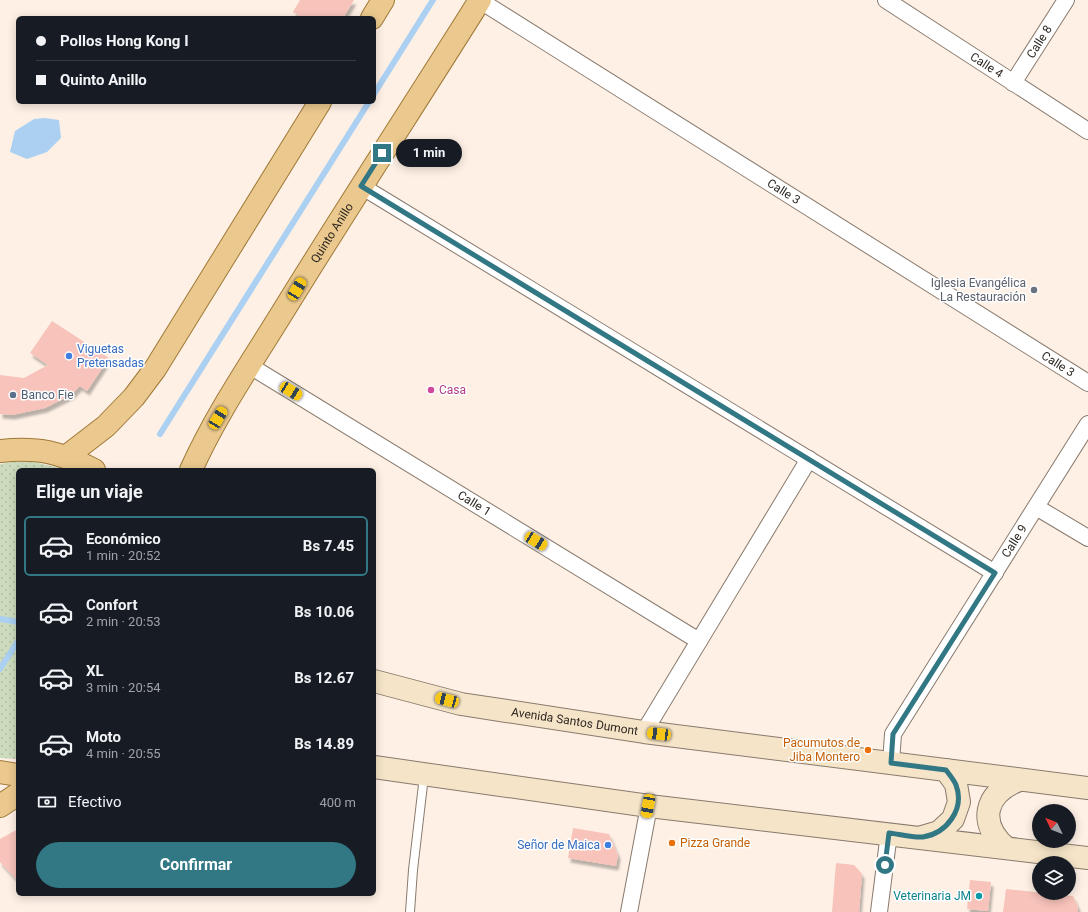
<!DOCTYPE html>
<html lang="es">
<head>
<meta charset="utf-8">
<style>
  :root { --surface:#171b24; --page:#242831; --text:#f1f3f6; --muted:#9ea1a6; --line:#363941; --accent:#317784 }
  body { margin:0; font-family:Roboto,sans-serif; background:var(--page); color:var(--text); height:100vh; display:flex; flex-direction:column; font-size:15px; white-space:nowrap }
  * { box-sizing:border-box; margin:0 }
  p { font-size:13px; color:var(--muted) }
  .icon { flex:none; width:22px; height:22px; fill:none; stroke:currentColor; stroke-width:2; stroke-linecap:round; stroke-linejoin:round }
  .map { position:relative; flex:1; overflow:hidden }
  .side { position:absolute; left:16px; top:468px; width:360px; height:428px; display:flex; flex-direction:column; background:var(--surface); border-radius:6px; box-shadow:0 2px 10px #0003 }
  .side>* { flex:none }
  .banner { position:absolute; left:16px; top:16px; width:360px; height:88px; border-radius:6px; box-shadow:0 2px 10px #0003; display:grid; align-content:center; height:88px; padding:0 20px; background:var(--surface) }
  .needle { width:26px; rotate:313deg }
  .fabs { position:absolute; left:1032px; top:804px; display:grid; gap:8px }
  .fabs a { display:grid; place-items:center; width:44px; height:44px; border-radius:50%; background:var(--surface); box-shadow:0 2px 10px #0003; font-size:20px }
  .end { position:absolute; width:18px; height:18px; margin:-9px; border:5px solid #317784; background:#fff; box-shadow:0 0 0 2px #fff }
  .from { border-radius:50% }
  .bubble { position:absolute; height:28px; border-radius:14px; background:var(--surface); box-shadow:0 2px 10px #0003; font-size:13px; font-weight:700; line-height:28px; text-align:center }
  .car { position:absolute; width:12px; height:24px; margin:-12px -6px; border-radius:5px; box-shadow:0 0 3px 1px #0007; background:linear-gradient(#f5c518 24%,#345 0 40%,#f5c518 0 76%,#345 0 86%,#f5c518 0) }
  .banner b { display:flex; align-items:center; gap:14px; height:38px; font-size:15px }
  .banner b+b { border-top:1px solid var(--line) }
  .banner i { width:10px; height:10px; background:var(--text) }
  ul { padding:0; list-style:none }
  li { display:flex; align-items:center; gap:12px; height:60px; margin:0 8px 6px; padding:0 12px; border:2px solid transparent; border-radius:6px }
  li div { flex:1 }
  li b { display:block; font-size:15px }
  li em { font-style:normal; font-weight:700 }
  li.current { border-color:var(--accent) }
  li>.icon { width:36px; height:36px; stroke-width:1.5 }
  h2 { padding:0 20px; font-size:18px; line-height:48px }
  .pay { display:flex; align-items:center; gap:10px; height:44px; padding:0 20px; font-size:15px }
  .pay p { margin-inline-start:auto }
  .primary-button { display:flex; gap:8px; margin-top:auto; padding:8px 20px }
  .primary-button a { flex:1; height:46px; border-radius:24px; background:var(--accent); color:#fff; font-size:16px; font-weight:700; line-height:46px; text-align:center }
  .map>svg:first-child { display:block }
  .grass { fill:url(#grass-dots) }
  .water { fill:#abd0f2 }
  .lines { fill:none; stroke-linecap:round; stroke-linejoin:round }
  .stream { stroke:#abd0f2; stroke-width:6 }
  .building { fill:#f7c3ba; filter:url(#shadow) }
  .service-casing { stroke:#887a6d; stroke-width:10 }
  .minor-casing { stroke:#887a6d; stroke-width:18 }
  .secondary-casing { stroke:#887a6d; stroke-width:24 }
  .primary-casing { stroke:#9f7937; stroke-width:24 }
  .service { stroke:#fff; stroke-width:8 }
  .minor { stroke:#fff; stroke-width:16 }
  .secondary { stroke:#f5e4c7; stroke-width:22 }
  .primary { stroke:#ebc98e; stroke-width:22 }
  .route { stroke:#317784; stroke-width:5 }
  .worship-dot { fill:#6b7280; stroke:#fff; stroke-width:1.5 }
  .shop-dot { fill:#3f7fe0; stroke:#fff; stroke-width:1.5 }
  .hotel-dot { fill:#d1479c; stroke:#fff; stroke-width:1.5 }
  .service-dot { fill:#5c6f8a; stroke:#fff; stroke-width:1.5 }
  .food-dot { fill:#e8710a; stroke:#fff; stroke-width:1.5 }
  .culture-dot { fill:#0f9aa8; stroke:#fff; stroke-width:1.5 }
  .labels { text-anchor:middle; stroke-width:3; stroke-linejoin:round; paint-order:stroke }
  .street-label { font-size:12px; fill:#2d2721; stroke:#fff }
  .worship-label { font-size:12px; fill:#5b616d; stroke:#fff; text-anchor:end }
  .shop-label { font-size:12px; fill:#366cbe; stroke:#fff; text-anchor:start }
  .hotel-label { font-size:12px; fill:#b23c85; stroke:#fff; text-anchor:start }
  .service-label { font-size:12px; fill:#4e5e75; stroke:#fff; text-anchor:start }
  .food-label { font-size:12px; fill:#c56008; stroke:#fff; text-anchor:end }
  .culture-label { font-size:12px; fill:#0d838f; stroke:#fff; text-anchor:end }
</style>
</head>
<body>
<div class="map">
<svg width="1088" height="912" viewBox="0 0 1088 912">
  <defs>
    <pattern id="grass-dots" width="8" height="8" patternUnits="userSpaceOnUse"><rect width="8" height="8" fill="#cddcbe"/><path d="M2 2h.1M6 6h.1" fill="none" stroke="#b0bda3" stroke-width="1.8" stroke-linecap="round"/></pattern>
    <filter id="shadow"><feDropShadow dx="2.5" dy="4.5" stdDeviation="1" flood-color="#0004"/></filter>
  </defs>
  <rect width="100%" height="100%" fill="#fef0e5"/>
  <path class="grass" d="M11 462H34L68 470H18V759L0 758V464Z"/>
  <path class="water" d="M45 118 59 120 61 138 47 152 27 159 10 152 15 131 34 119Z"/>
  <g class="lines">
    <path class="stream" d="M374 94 433 0
      M160 434 369 102
      M0 619 18 622
      M0 669 18 641"/>
  </g>
  <path class="building" d="M300 0H354L343 18H303L293 12Z
    M52 321 109 358 87 391 80 386 71 395 45 408 12 415 0 414V375L24 378 48 365 30 353Z
    M573 828 609 834 618 855 616 866 568 858Z
    M18 829V881L0 862V839Z
    M836 863 854 865 862 874 859 912H832Z
    M970 880 991 882 988 911 967 909Z
    M1006 889 1073 896 1078 907V912H1003Z"/>
  <g class="lines">
    <g class="service-casing">
      <path id="service" d="M410 912 413 870 424 776"/>
    </g>
    <g class="minor-casing">
      <g id="minor">
        <path id="s1" d="M479 0 1088 383"/>
        <path id="s2" d="M886 0 1088 131"/>
        <path id="s3" d="M1013 83 1066 0"/>
        <path d="M361 186 995 573"/>
        <path id="s4" d="M250 366 699 641"/>
        <path d="M1036 507 1088 538"/>
        <path d="M644 732 809 459"/>
        <path id="s5" d="M891 763 893 734 1088 424"/>
        <path d="M629 912 649 806"/>
        <path d="M879 912 889 833"/>
      </g>
    </g>
    <g class="secondary-casing">
      <g id="secondary">
        <path id="s6" d="M374 681 461 704 644 732 1088 788"/>
        <path d="M374 767 649 806 1088 858"/>
        <path d="M922 837 939 832 953 819 959 802 956 784 946 770"/>
        <path d="M1006 848C978 823 984 794 1019 780"/>
      </g>
    </g>
    <g class="primary-casing">
      <g id="primary">
        <path d="M372 18 383 0"/>
        <path d="M0 451C39 447 60 452 94 470"/>
        <path d="M67 456 106 426 134 397 155 369 320 102"/>
        <path id="s7" d="M191 470C217 412 254 359 287 305 350 203 416 102 480 0"/>
        <path d="M0 772 18 775"/>
        <path d="M0 806 18 794"/>
      </g>
    </g>
    <use href="#service" class="service"/>
    <use href="#minor" class="minor"/>
    <use href="#secondary" class="secondary"/>
    <use href="#primary" class="primary"/>
  </g>
  <g class="lines">
    <path class="route" d="M382 153 361 186 995 573 893 734 891 763 946 770C949 774 954 780 956 785 965 809 947 833 923 837 913 838 899 834 889 833L885 865"/>
  </g>
  <circle class="worship-dot" cx="1034" cy="290" r="4"/>
  <g class="shop-dot">
    <circle cx="69" cy="356" r="4"/>
    <circle cx="608" cy="845" r="4"/>
  </g>
  <circle class="hotel-dot" cx="431" cy="390" r="4"/>
  <circle class="service-dot" cx="13" cy="395" r="4"/>
  <g class="food-dot">
    <circle cx="868" cy="750" r="4"/>
    <circle cx="672" cy="843" r="4"/>
  </g>
  <circle class="culture-dot" cx="979" cy="896" r="4"/>
  <g class="labels">
    <g class="street-label">
      <text dy="4" stroke="none"><textPath href="#s3" startOffset="49">Calle 8</textPath></text>
      <text dy="4" stroke="none"><textPath href="#s2" startOffset="120">Calle 4</textPath></text>
      <text dy="4" stroke="none"><textPath href="#s1" startOffset="360">Calle 3</textPath></text>
      <text dy="4" stroke="none"><textPath href="#s7" startOffset="276">Quinto Anillo</textPath></text>
      <text dy="4" stroke="none"><textPath href="#s1" startOffset="684">Calle 3</textPath></text>
      <text dy="4" stroke="none"><textPath href="#s4" startOffset="263">Calle 1</textPath></text>
      <text dy="4" stroke="none"><textPath href="#s5" startOffset="257">Calle 9</textPath></text>
      <text dy="4" stroke="none"><textPath href="#s6" startOffset="205">Avenida Santos Dumont</textPath></text>
    </g>
    <g class="worship-label">
      <text x="1026" y="287">Iglesia Evangélica<tspan x="1026" dy="14">La Restauración</tspan></text>
    </g>
    <g class="shop-label">
      <text x="77" y="353">Viguetas<tspan x="77" dy="14">Pretensadas</tspan></text>
      <text x="600" y="849" text-anchor="end">Señor de Maica</text>
    </g>
    <g class="hotel-label">
      <text x="439" y="394">Casa</text>
    </g>
    <g class="service-label">
      <text x="21" y="399">Banco Fie</text>
    </g>
    <g class="food-label">
      <text x="860" y="747">Pacumutos de<tspan x="860" dy="14">Jiba Montero</tspan></text>
      <text x="680" y="847" text-anchor="start">Pizza Grande</text>
    </g>
    <g class="culture-label">
      <text x="971" y="900">Veterinaria JM</text>
    </g>
  </g>
</svg>
<div class="fabs">
<a><svg class="needle" viewBox="-14 -14 28 28"><path d="M0-13l5 13h-10z" fill="#e53935"/><path d="M0 13l5-13h-10z" fill="#9ea1a6"/></svg></a>
<a><svg class="icon" aria-label="layers" viewBox="0 0 24 24"><path d="M12 4l9 5-9 5-9-5zM3 14l9 5 9-5"/></svg></a>
</div>
<i class="end from" style="left:885px;top:865px"></i>
<i class="end" style="left:382px;top:153px"></i>
<div class="bubble" style="left:396px;top:139px;width:66px">1 min</div>
<i class="car" style="left:297px;top:289px;rotate:31deg"></i>
<i class="car" style="left:291px;top:391px;rotate:121deg"></i>
<i class="car" style="left:218px;top:418px;rotate:31deg"></i>
<i class="car" style="left:536px;top:541px;rotate:122deg"></i>
<i class="car" style="left:447px;top:700px;rotate:285deg"></i>
<i class="car" style="left:659px;top:734px;rotate:277deg"></i>
<i class="car" style="left:648px;top:806px;rotate:190deg"></i>
<div class="banner">
<b><i class="from"></i>Pollos Hong Kong I</b>
<b><i></i>Quinto Anillo</b>
</div>
<section class="side">
<h2>Elige un viaje</h2>
<ul>
<li class="current"><svg class="icon" aria-label="car" viewBox="0 0 24 24"><path d="M5 17H2v-5l4-1 3-4h7l3 4 3 1v5h-3M9 17h6M6 11h13"/><circle cx="7" cy="17" r="2"/><circle cx="17" cy="17" r="2"/></svg><div><b>Económico</b><p>1 min · 20:52</p></div><em>Bs 7.45</em></li>
<li><svg class="icon" aria-label="car" viewBox="0 0 24 24"><path d="M5 17H2v-5l4-1 3-4h7l3 4 3 1v5h-3M9 17h6M6 11h13"/><circle cx="7" cy="17" r="2"/><circle cx="17" cy="17" r="2"/></svg><div><b>Confort</b><p>2 min · 20:53</p></div><em>Bs 10.06</em></li>
<li><svg class="icon" aria-label="car" viewBox="0 0 24 24"><path d="M5 17H2v-5l4-1 3-4h7l3 4 3 1v5h-3M9 17h6M6 11h13"/><circle cx="7" cy="17" r="2"/><circle cx="17" cy="17" r="2"/></svg><div><b>XL</b><p>3 min · 20:54</p></div><em>Bs 12.67</em></li>
<li><svg class="icon" aria-label="car" viewBox="0 0 24 24"><path d="M5 17H2v-5l4-1 3-4h7l3 4 3 1v5h-3M9 17h6M6 11h13"/><circle cx="7" cy="17" r="2"/><circle cx="17" cy="17" r="2"/></svg><div><b>Moto</b><p>4 min · 20:55</p></div><em>Bs 14.89</em></li>
</ul>
<div class="pay"><svg class="icon" aria-label="cash" viewBox="0 0 24 24"><path d="M3 7h18v10H3z"/><circle cx="12" cy="12" r="2"/></svg>Efectivo<p>400 m</p></div>
<div class="primary-button"><a>Confirmar</a></div>
</section>
</div>
</body>
</html>
